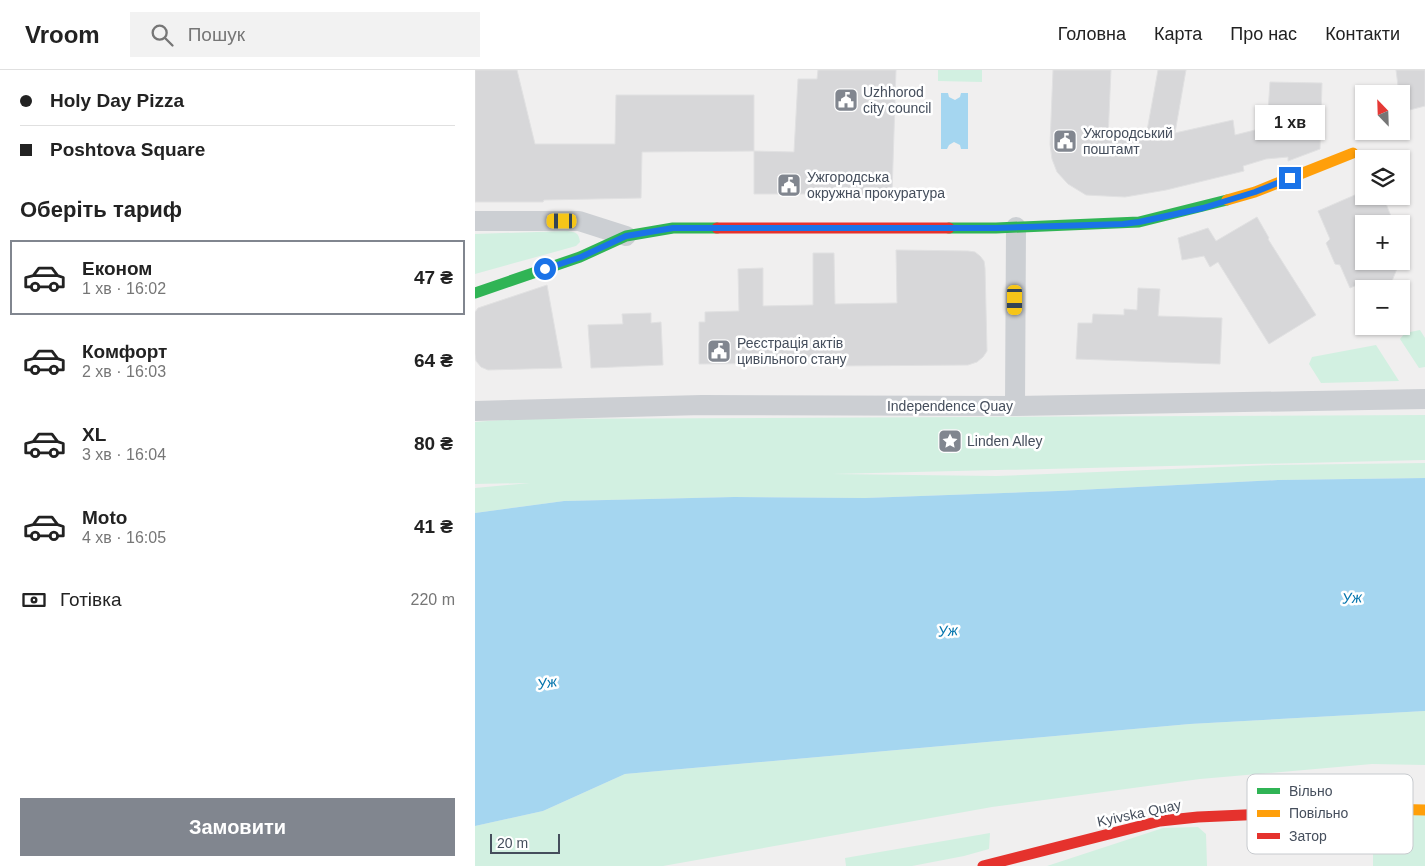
<!DOCTYPE html>
<html lang="uk">
<head>
<meta charset="utf-8">
<style>
  :root { --surface:#fff; --page:#f2f2f2; --text:#222; --muted:#767676; --line:#e0e0e0; --accent:#81868f }
  body { margin:0; font-family:Helvetica,sans-serif; background:var(--page); color:var(--text); height:100vh; display:flex; flex-direction:column; font-size:19px; white-space:nowrap }
  * { box-sizing:border-box; margin:0 }
  p { font-size:16px; color:var(--muted) }
  .icon { flex:none; width:28px; height:28px; fill:none; stroke:currentColor; stroke-width:2; stroke-linecap:round; stroke-linejoin:round }
  .map { position:relative; flex:1; overflow:hidden }
  .drawer { display:flex; flex-direction:column; background:var(--surface); width:475px }
  .drawer>* { flex:none }
  .top-card { display:grid; align-content:center; height:110px; padding:0 20px; background:var(--surface) }
  .needle { width:32px; rotate:337deg }
  .fabs { position:absolute; left:880px; top:15px; display:grid; gap:10px }
  .fabs a { display:grid; place-items:center; width:55px; height:55px; border-radius:0px; background:var(--surface); box-shadow:0 1px 4px #0004; font-size:25px }
  .scale { position:absolute; left:15px; bottom:12px; width:70px; box-sizing:border-box; padding-left:5px; border:2px solid #454e5c; border-top:0; font-size:14px; line-height:18px; white-space:nowrap; color:#454e5c; -webkit-text-stroke:4px #fff; paint-order:stroke }
  .end { position:absolute; width:22px; height:22px; margin:-11px; border:6px solid #1a73e8; background:#fff; box-shadow:0 0 0 2px #fff }
  .from { border-radius:50% }
  .bubble { position:absolute; height:35px; border-radius:0px; background:var(--surface); box-shadow:0 1px 4px #0004; font-size:16px; font-weight:800; line-height:35px; text-align:center }
  .car { position:absolute; width:15px; height:30px; margin:-15px -8px; border-radius:6px; box-shadow:0 0 4px 1px #0007; background:linear-gradient(#f5c518 24%,#345 0 40%,#f5c518 0 76%,#345 0 86%,#f5c518 0) }
  .top-card b { display:flex; align-items:center; gap:18px; height:48px; font-size:19px }
  .top-card b+b { border-top:1px solid var(--line) }
  .top-card i { width:12px; height:12px; background:var(--text) }
  ul { padding:0; list-style:none }
  li { display:flex; align-items:center; gap:15px; height:75px; margin:0 10px 8px; padding:0 10px; border:2px solid transparent; border-radius:0px }
  li div { flex:1 }
  li b { display:block; font-size:19px }
  li em { font-style:normal; font-weight:800 }
  li.selected { border-color:var(--accent) }
  li>.icon { width:45px; height:45px; stroke-width:1.5 }
  h2 { padding:0 20px; font-size:22px; line-height:60px }
  .pay { display:flex; align-items:center; gap:12px; height:55px; padding:0 20px; font-size:19px }
  .pay p { margin-inline-start:auto }
  .cta { display:flex; gap:10px; margin-top:auto; padding:10px 20px }
  .cta a { flex:1; height:58px; border-radius:0px; background:var(--accent); color:#fff; font-size:20px; font-weight:800; line-height:58px; text-align:center }
  header { display:flex; align-items:center; gap:30px; box-sizing:border-box; height:70px; padding:0 25px; background:var(--surface); border-bottom:1px solid var(--line) }
  header strong { font-size:24px }
  nav { display:flex; gap:28px; margin-inline-start:auto; font-size:18px }
  .search { width:350px; height:45px; background:var(--page); display:flex; align-items:center; gap:12px; box-sizing:border-box; padding:0 18px; border-radius:0px; color:var(--muted); font-size:19px }
  main { display:flex; flex:1; min-height:0 }
  .map>svg:first-child { display:block }
  .green { fill:#d2f0e1 }
  .water { fill:#a5d6f0 }
  .building { fill:#d7d7d9; stroke:#e1e1e2 }
  .lines { fill:none; stroke-linecap:round; stroke-linejoin:round }
  .street { stroke:#cccfd3; stroke-width:20 }
  .fast { stroke:#30b455; stroke-width:11 }
  .slow { stroke:#ff9f0a; stroke-width:11 }
  .jam { stroke:#e5322d; stroke-width:11 }
  .route { stroke:#1a73e8; stroke-width:6 }
  .labels { text-anchor:middle; stroke-width:5; stroke-linejoin:round; paint-order:stroke }
  .poi-label { font-size:14px; fill:#454e5c; stroke:#fff; text-anchor:start }
  .street-label { font-size:14px; fill:#454e5c; stroke:#fff }
  .water-label { font-size:15px; font-style:italic; fill:#0676ae; stroke:#fff }
  .key { fill:#fff; stroke:#c7cace; stroke-width:1 }
  .key-label { font-size:14px; fill:#454e5c }
</style>
</head>
<body>
<header>
<strong>Vroom</strong>
<div class="search"><svg class="icon" aria-label="search" viewBox="0 0 24 24"><circle cx="10" cy="10" r="6"/><path d="M15 15l6 6"/></svg>Пошук</div>
<nav><a>Головна</a><a>Карта</a><a>Про нас</a><a>Контакти</a></nav>
</header>
<main>
<section class="drawer">
<div class="top-card">
<b><i class="from"></i>Holy Day Pizza</b>
<b><i></i>Poshtova Square</b>
</div>
<h2>Оберіть тариф</h2>
<ul>
<li class="selected"><svg class="icon" aria-label="car" viewBox="0 0 24 24"><path d="M5 17H2v-5l4-1 3-4h7l3 4 3 1v5h-3M9 17h6M6 11h13"/><circle cx="7" cy="17" r="2"/><circle cx="17" cy="17" r="2"/></svg><div><b>Економ</b><p>1 хв · 16:02</p></div><em>47 ₴</em></li>
<li><svg class="icon" aria-label="car" viewBox="0 0 24 24"><path d="M5 17H2v-5l4-1 3-4h7l3 4 3 1v5h-3M9 17h6M6 11h13"/><circle cx="7" cy="17" r="2"/><circle cx="17" cy="17" r="2"/></svg><div><b>Комфорт</b><p>2 хв · 16:03</p></div><em>64 ₴</em></li>
<li><svg class="icon" aria-label="car" viewBox="0 0 24 24"><path d="M5 17H2v-5l4-1 3-4h7l3 4 3 1v5h-3M9 17h6M6 11h13"/><circle cx="7" cy="17" r="2"/><circle cx="17" cy="17" r="2"/></svg><div><b>XL</b><p>3 хв · 16:04</p></div><em>80 ₴</em></li>
<li><svg class="icon" aria-label="car" viewBox="0 0 24 24"><path d="M5 17H2v-5l4-1 3-4h7l3 4 3 1v5h-3M9 17h6M6 11h13"/><circle cx="7" cy="17" r="2"/><circle cx="17" cy="17" r="2"/></svg><div><b>Moto</b><p>4 хв · 16:05</p></div><em>41 ₴</em></li>
</ul>
<div class="pay"><svg class="icon" aria-label="cash" viewBox="0 0 24 24"><path d="M3 7h18v10H3z"/><circle cx="12" cy="12" r="2"/></svg>Готівка<p>220 m</p></div>
<div class="cta"><a>Замовити</a></div>
</section>
<div class="map">
<svg width="950" height="796" viewBox="0 0 950 796">
  <rect width="100%" height="100%" fill="#f0efef"/>
  <path class="green" d="M463 0H507V12L463 11Z
    M92 161C101 162 104 163 105 172L101 176 0 204V164Z
    M945 260 950 268V297L944 298 925 269 930 263Z
    M901 275 924 311 846 313 834 294 837 287Z
    M950 345V390L357 404 521 406 800 395 950 393V408L803 410 583 421 390 428 259 427 89 431 0 443V418L55 413 0 414V352L38 349Z
    M950 641V695L897 694 725 709 517 737 188 796H0V756L68 741 150 704 715 654Z
    M950 743V796H898V751Z
    M723 757 731 764 732 796H572L688 758Z
    M515 763 514 779 489 786 437 796H371L370 788Z"/>
  <path class="water" d="M466 23H473L474 27 480 30 485 27 486 23H493V79H486L485 75 479 72 474 75 472 79H466Z
    M950 408V641L715 654 150 704 68 741 0 756V443L89 431 259 427 390 428 583 421 803 410Z"/>
  <path class="building" d="M0 0H42L60 74H140L141 25H279V81L167 82 166 128 69 130 68 132H0Z
    M343 0H421L417 124H279V81L319 82 323 9H342Z
    M578 0H636L633 69 671 66 683 0H711L700 63 758 50 760 65 792 57 795 12 847 13 845 79 813 91V87L791 89 768 96 769 101 691 120 650 127 611 125 593 114 582 102 577 89 575 74Z
    M921 0H950V36L927 42 926 24H924Z
    M889 121V126H908L919 154H889V191H925L917 211 903 217 891 211 875 218 865 195 860 194 851 173 855 169 843 141Z
    M782 147 794 168 793 169 841 245 794 274 743 192 735 197 729 186 707 190 703 168 733 158 741 171Z
    M421 180 493 181 500 182 505 186 509 191 510 198 512 281 508 287 502 292 493 295 358 296V293L224 294V252H230V242L264 241 263 199 288 198V236L338 235V183H359L360 234 422 233Z
    M72 215 87 298 13 300 6 297 1 291 0 284V242L3 238Z
    M663 218 685 219 683 246 747 248 745 294 601 289 603 253H617L618 244 649 245V239L662 240Z
    M176 243V253L186 252 188 295 116 298 113 255 148 254 147 244Z"/>
  <g class="lines">
    <path class="street" d="M0 151H104L151 166
      M540 336 541 157
      M0 341 227 335 540 336 950 329"/>
    <path class="fast" d="M474 158H521L664 152 752 130
      M0 223 105 187 151 166 198 158H242"/>
    <path class="slow" d="M752 130 780 122 878 83
      M840 742 906 739 950 740"/>
    <path class="jam" d="M242 158H474
      M508 796 685 751 723 747 840 742"/>
  </g>
  <g class="lines">
    <path class="route" d="M70 199 106 187 151 166 198 158H521L648 154 664 152 728 138 780 122 815 108"/>
  </g>
  <defs>
    <g id="civic-square" transform="scale(1.25)"><rect x="-9" y="-9" width="18" height="18" rx="4" fill="#81868f" stroke="#fff"/><path d="M-.6-6.5H3V-4.5H.6V-3L4-1V1h2V6H-6V1h2V-1L-.6-3ZM-1.2 2.5V6h2.4V2.5Z" fill="#fff"/></g>
    <g id="sight-square" transform="scale(1.25)"><rect x="-9" y="-9" width="18" height="18" rx="4" fill="#81868f" stroke="#fff"/><path d="M0-6L1.8-2.2L6-1.7L2.9 1.2L3.7 5.4L0 3.3L-3.7 5.4L-2.9 1.2L-6-1.7L-1.8-2.2Z" fill="#fff"/></g>
  </defs>
  <g fill-rule="evenodd">
    <use href="#civic-square" x="371" y="30"/>
    <use href="#civic-square" x="590" y="71"/>
    <use href="#civic-square" x="314" y="115"/>
    <use href="#civic-square" x="244" y="281"/>
    <use href="#sight-square" x="475" y="371"/>
  </g>
  <g class="labels">
    <g class="poi-label">
      <text x="388" y="27">Uzhhorod<tspan x="388" dy="16">city council</tspan></text>
      <text x="608" y="68">Ужгородський<tspan x="608" dy="16">поштамт</tspan></text>
      <text x="332" y="112">Ужгородська<tspan x="332" dy="16">окружна прокуратура</tspan></text>
      <text x="262" y="278">Реєстрація актів<tspan x="262" dy="16">цивільного стану</tspan></text>
      <text x="492" y="376">Linden Alley</text>
    </g>
    <g class="street-label">
      <text x="475" y="341">Independence Quay</text>
      <text transform="translate(664 743) rotate(-12)" y="5">Kyivska Quay</text>
    </g>
    <g class="water-label">
      <text transform="translate(877 528) rotate(-4)" y="5">Уж</text>
      <text transform="translate(473 561) rotate(-5)" y="5">Уж</text>
      <text transform="translate(72 613) rotate(-10)" y="5">Уж</text>
    </g>
  </g>
  <rect x="772" y="704" width="166" height="80" rx="8" class="key"/>
  <rect x="782" y="718" width="23" height="6" fill="#30b455"/>
  <rect x="782" y="740" width="23" height="7" fill="#ff9f0a"/>
  <rect x="782" y="763" width="23" height="6" fill="#e5322d"/>
  <g class="key-label">
    <text x="814" y="726">Вільно</text>
    <text x="814" y="748">Повільно</text>
    <text x="814" y="771">Затор</text>
  </g>
</svg>
<div class="fabs">
<a><svg class="needle" viewBox="-14 -14 28 28"><path d="M0-13l5 13h-10z" fill="#e53935"/><path d="M0 13l5-13h-10z" fill="#767676"/></svg></a>
<a><svg class="icon" aria-label="layers" viewBox="0 0 24 24"><path d="M12 4l9 5-9 5-9-5zM3 14l9 5 9-5"/></svg></a>
<a>+</a>
<a>−</a>
</div>
<div class="scale">20 m</div>
<i class="end from" style="left:70px;top:199px"></i>
<i class="end" style="left:815px;top:108px"></i>
<div class="bubble" style="left:780px;top:35px;width:70px">1 хв</div>
<i class="car" style="left:87px;top:151px;rotate:270deg"></i>
<i class="car" style="left:540px;top:230px;rotate:180deg"></i>
</div>
</main>
</body>
</html>
